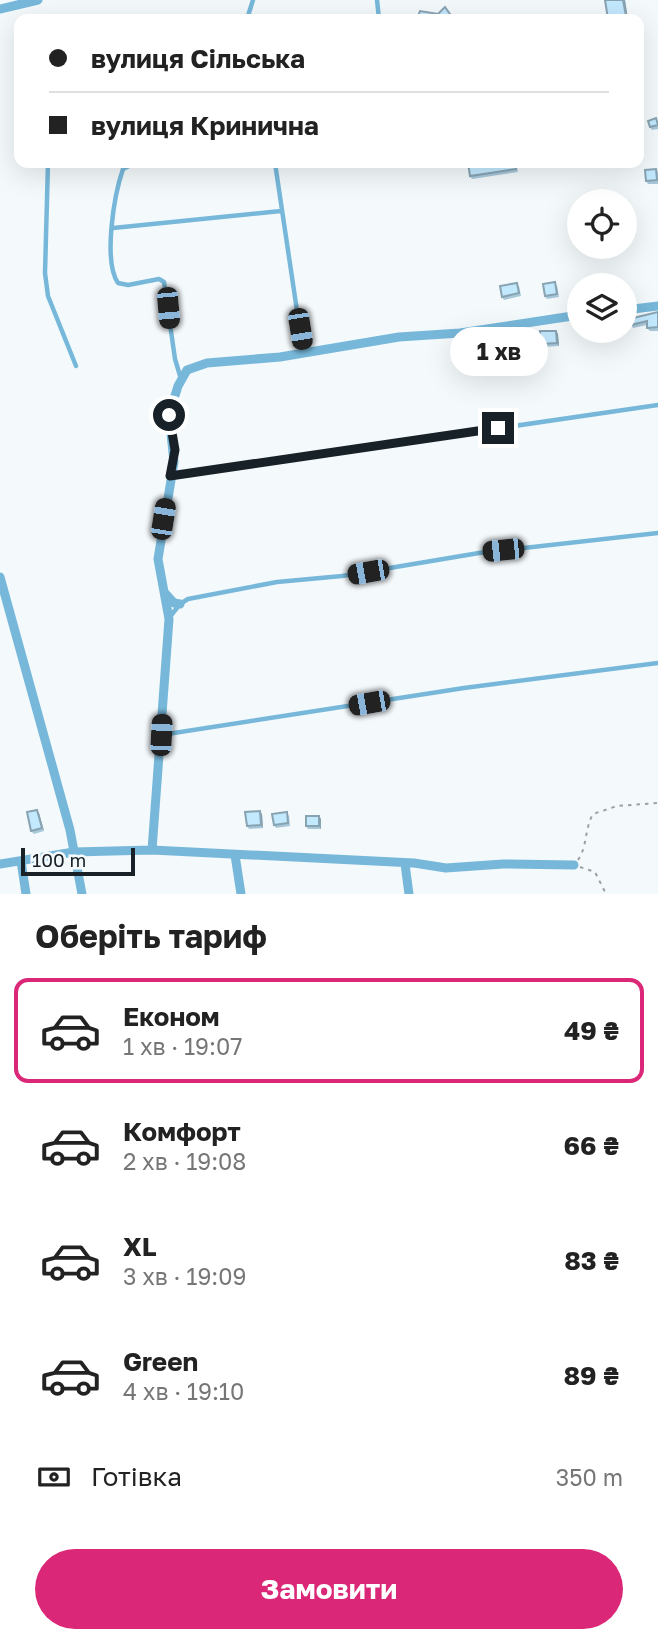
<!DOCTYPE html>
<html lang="uk">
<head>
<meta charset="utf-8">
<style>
  :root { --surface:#fff; --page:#f6f6f6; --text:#222; --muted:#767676; --line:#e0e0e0; --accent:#db2777 }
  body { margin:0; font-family:"Golos Text",sans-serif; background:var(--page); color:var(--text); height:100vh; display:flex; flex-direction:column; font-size:26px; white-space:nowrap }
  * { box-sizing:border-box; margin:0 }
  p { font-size:23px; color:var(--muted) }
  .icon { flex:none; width:38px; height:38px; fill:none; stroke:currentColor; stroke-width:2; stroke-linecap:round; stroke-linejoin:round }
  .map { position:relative; height:894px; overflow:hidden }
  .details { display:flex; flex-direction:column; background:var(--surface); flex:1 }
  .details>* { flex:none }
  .guide { position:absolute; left:14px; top:14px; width:630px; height:154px; border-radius:14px; box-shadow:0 7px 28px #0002; display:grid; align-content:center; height:154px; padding:0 35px; background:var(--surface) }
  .buttons { position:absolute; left:567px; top:189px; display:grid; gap:14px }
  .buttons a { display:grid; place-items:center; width:70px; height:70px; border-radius:50%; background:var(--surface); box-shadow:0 7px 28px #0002; font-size:35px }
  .scale { position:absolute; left:21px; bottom:18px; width:114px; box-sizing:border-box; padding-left:7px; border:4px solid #182127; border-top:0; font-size:19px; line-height:24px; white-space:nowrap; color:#182127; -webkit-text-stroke:5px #f4f9fc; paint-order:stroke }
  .end { position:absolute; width:32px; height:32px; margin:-16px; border:9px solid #182127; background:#fff; box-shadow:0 0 0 4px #fff }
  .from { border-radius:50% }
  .bubble { position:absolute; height:49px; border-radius:24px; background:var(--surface); box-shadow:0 7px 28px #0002; font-size:23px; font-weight:700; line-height:49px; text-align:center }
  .car { position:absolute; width:21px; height:42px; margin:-21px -10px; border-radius:9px; box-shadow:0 0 5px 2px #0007; background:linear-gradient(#222 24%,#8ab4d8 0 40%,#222 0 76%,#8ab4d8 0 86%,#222 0) }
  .guide b { display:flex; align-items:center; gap:24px; height:66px; font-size:26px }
  .guide b+b { border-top:2px solid var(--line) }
  .guide i { width:18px; height:18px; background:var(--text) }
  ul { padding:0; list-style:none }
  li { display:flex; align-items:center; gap:21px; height:105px; margin:0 14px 10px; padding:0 21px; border:4px solid transparent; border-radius:14px }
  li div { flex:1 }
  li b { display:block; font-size:26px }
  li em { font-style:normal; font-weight:700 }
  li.on { border-color:var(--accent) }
  li>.icon { width:63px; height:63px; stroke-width:1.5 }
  h2 { padding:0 35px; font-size:32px; line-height:84px }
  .pay { display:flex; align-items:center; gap:18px; height:77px; padding:0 35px; font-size:26px }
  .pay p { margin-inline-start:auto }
  .primary-button { display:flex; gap:14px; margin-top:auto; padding:14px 35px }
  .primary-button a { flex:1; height:80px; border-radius:42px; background:var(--accent); color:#fff; font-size:28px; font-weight:700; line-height:80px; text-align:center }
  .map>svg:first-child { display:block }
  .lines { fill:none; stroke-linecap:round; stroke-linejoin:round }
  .path { stroke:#9ba1a5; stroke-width:2; stroke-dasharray:3.5 5; stroke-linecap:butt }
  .service { stroke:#77b8da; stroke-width:4.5 }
  .minor { stroke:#77b8da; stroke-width:9 }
  .wall { fill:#a8c8da }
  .shaded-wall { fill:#88a3b2 }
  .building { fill:#c3e9fe; stroke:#88a3b2; stroke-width:2 }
  .route { stroke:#182127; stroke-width:9 }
</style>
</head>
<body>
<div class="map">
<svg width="658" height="894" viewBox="0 0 658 894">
  <rect width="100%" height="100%" fill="#f4f9fc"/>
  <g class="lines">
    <path class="path" d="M578 860C588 845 584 830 593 814L617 806 658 803
      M580 867 595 872 606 894"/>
    <path class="service" d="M377 0 379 19
      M247 19 253 0
      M48 163 45 273 48 296 76 366
      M155 163 131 165 123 169C114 195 103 261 118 283L128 285 159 279 164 282 175 359 181 379
      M275 163 303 351
      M113 228 281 211
      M171 476 658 405
      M169 618 180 604 188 599 277 582 342 576 479 553 658 533
      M161 735 464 688 658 663"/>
    <path class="minor" d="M0 9 38 0
      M625 310 658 306
      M0 577 70 830 82 894
      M164 592 174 603 180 604
      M152 850 169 619 158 559 174 462 169 415 178 386 187 370 207 363 280 357 399 337 460 333 579 315
      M235 855 241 894
      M21 861 26 894
      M0 864 74 852 152 850 414 863 446 868 503 864 574 865
      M405 864 409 894"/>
  </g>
  <path class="wall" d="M625 0 628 19H608Z
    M658 121V129L652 130 650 127Z
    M472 163H516L518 172 472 179 470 176Z
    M656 169 658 172V184H648L646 181Z
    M557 285 559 297 547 299 545 296Z
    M519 286 521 296 504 300 502 297Z
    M658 312V331H650L647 328V325L633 328 631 325Z
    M556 331 558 334 559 346 543 347 541 344Z
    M615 331 616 334 603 336 601 333Z
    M529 338 530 351H523L520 348Z
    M39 813 44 831 34 834 31 831Z
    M262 814 263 828 249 829 247 826Z
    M289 815 290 826 276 828 274 825Z
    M319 816 321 819V829H308L306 826Z"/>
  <path class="shaded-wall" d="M623 0H625L628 19 626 16Z
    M556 331 558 334 559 346 557 343Z
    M527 335 529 338 530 351 528 348Z
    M37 810 39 813 44 831 42 828Z
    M260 811 262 814 263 828 261 825Z
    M319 816 321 819V829L319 826Z"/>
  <path class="building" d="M605 0H623L626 16 608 19Z
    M445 7 452 17 450 19H417L420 11 438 14Z
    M656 118 658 125 650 127 648 121Z
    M468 163H515L516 169 470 176Z
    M656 169 657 180 646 181 645 170Z
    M555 282 557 294 545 296 543 284Z
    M517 283 519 293 502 297 500 286Z
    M658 312V327L647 328V321L631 325 629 319Z
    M540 331H556L557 343 541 344Z
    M520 335H527L528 348H520Z
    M37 810 42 828 31 831 27 812Z
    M260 811 261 825 247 826 245 812Z
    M287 812 288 823 274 825 272 814Z
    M306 816H319V826H306Z"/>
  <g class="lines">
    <path class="route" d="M169 415 175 450 170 476 498 428"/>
  </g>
</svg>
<div class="buttons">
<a><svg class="icon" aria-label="locate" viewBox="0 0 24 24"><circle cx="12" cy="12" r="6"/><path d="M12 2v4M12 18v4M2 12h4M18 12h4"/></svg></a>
<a><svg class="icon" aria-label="layers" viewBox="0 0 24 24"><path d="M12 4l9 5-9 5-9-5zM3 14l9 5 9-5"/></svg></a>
</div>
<div class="scale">100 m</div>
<i class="end from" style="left:169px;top:415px"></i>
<i class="end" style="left:498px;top:428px"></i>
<div class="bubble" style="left:450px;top:327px;width:98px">1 хв</div>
<i class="car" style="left:168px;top:308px;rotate:175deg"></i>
<i class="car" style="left:300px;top:329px;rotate:171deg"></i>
<i class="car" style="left:163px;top:519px;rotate:9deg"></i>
<i class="car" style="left:503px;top:550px;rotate:264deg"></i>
<i class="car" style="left:368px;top:572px;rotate:260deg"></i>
<i class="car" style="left:369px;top:703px;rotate:260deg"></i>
<i class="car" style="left:161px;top:735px;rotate:3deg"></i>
<div class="guide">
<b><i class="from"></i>вулиця Сільська</b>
<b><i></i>вулиця Кринична</b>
</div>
</div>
<section class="details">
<h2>Оберіть тариф</h2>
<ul>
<li class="on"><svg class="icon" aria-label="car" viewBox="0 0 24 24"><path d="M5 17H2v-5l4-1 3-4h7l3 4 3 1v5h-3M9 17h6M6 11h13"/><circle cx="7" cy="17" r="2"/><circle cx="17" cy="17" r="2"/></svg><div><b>Економ</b><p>1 хв · 19:07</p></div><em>49 ₴</em></li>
<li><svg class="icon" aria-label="car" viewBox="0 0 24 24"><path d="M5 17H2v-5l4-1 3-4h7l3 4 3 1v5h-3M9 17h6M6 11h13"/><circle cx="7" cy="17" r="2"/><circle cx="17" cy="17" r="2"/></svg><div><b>Комфорт</b><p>2 хв · 19:08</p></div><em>66 ₴</em></li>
<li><svg class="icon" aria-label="car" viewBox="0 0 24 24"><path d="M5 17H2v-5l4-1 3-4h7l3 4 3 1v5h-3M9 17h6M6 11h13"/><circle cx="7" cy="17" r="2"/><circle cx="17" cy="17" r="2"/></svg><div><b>XL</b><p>3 хв · 19:09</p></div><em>83 ₴</em></li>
<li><svg class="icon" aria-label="car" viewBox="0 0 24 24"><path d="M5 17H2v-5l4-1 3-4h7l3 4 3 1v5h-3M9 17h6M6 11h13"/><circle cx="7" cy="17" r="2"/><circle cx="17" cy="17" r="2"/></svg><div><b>Green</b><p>4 хв · 19:10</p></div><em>89 ₴</em></li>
</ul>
<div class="pay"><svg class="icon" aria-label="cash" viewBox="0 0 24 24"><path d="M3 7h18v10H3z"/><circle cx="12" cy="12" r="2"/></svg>Готівка<p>350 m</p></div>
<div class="primary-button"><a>Замовити</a></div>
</section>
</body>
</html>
